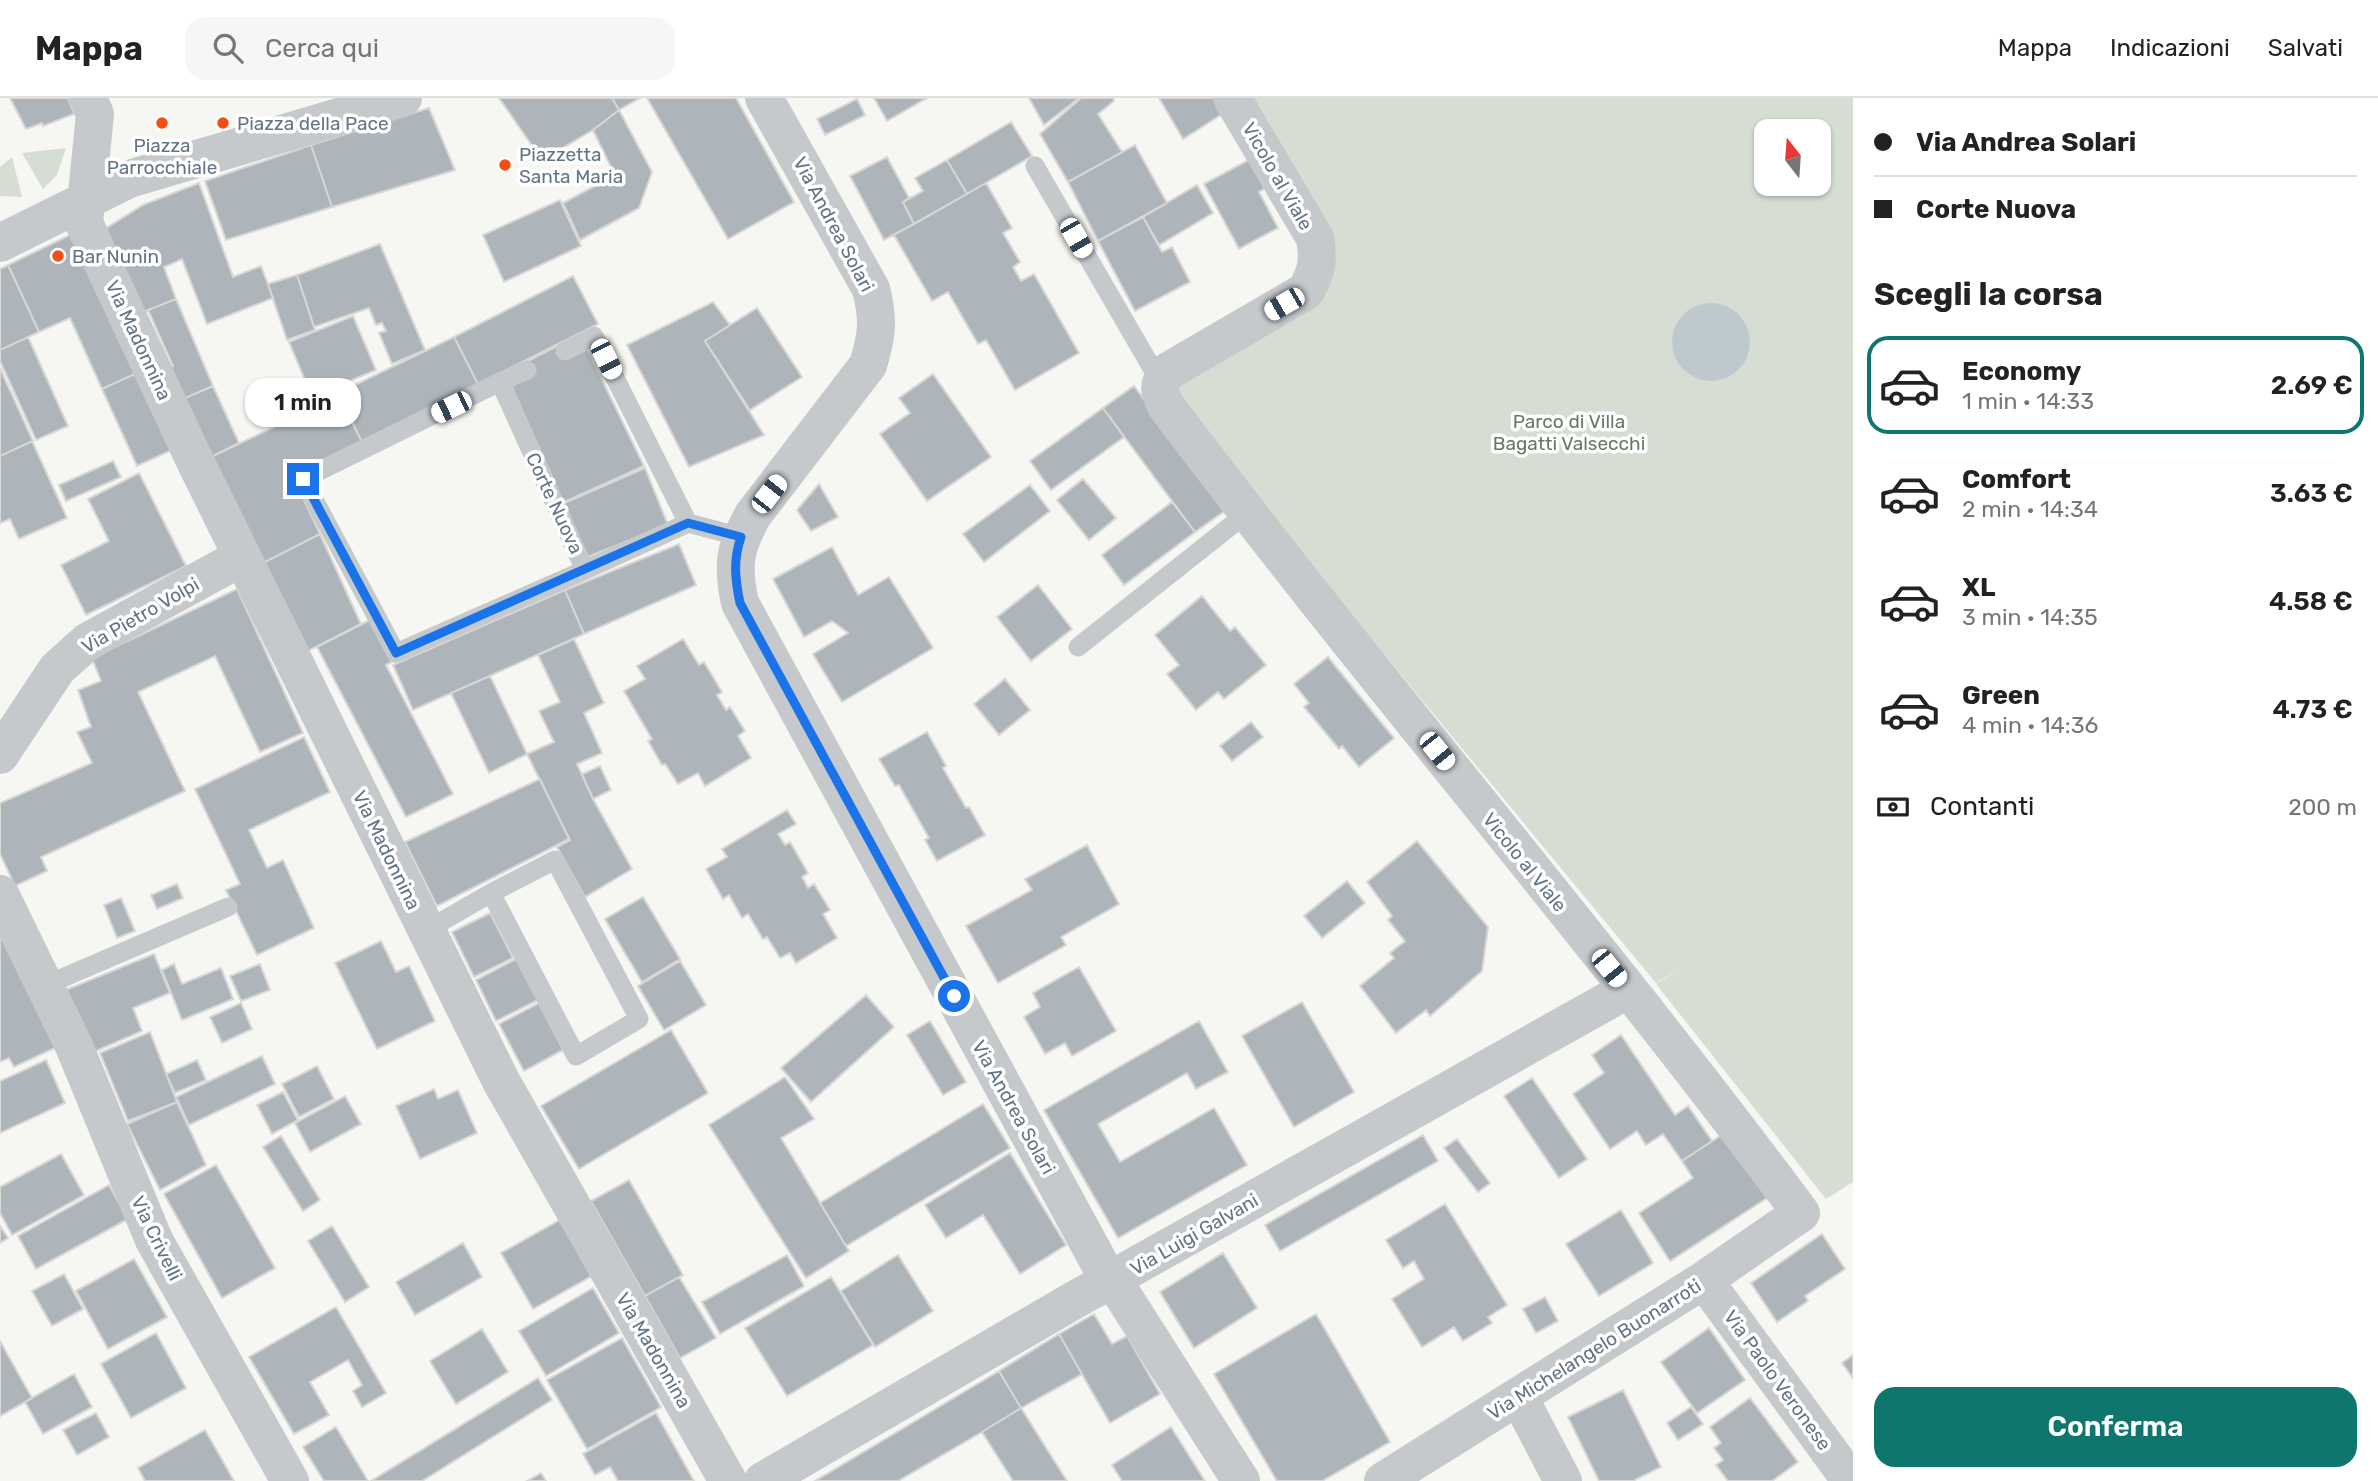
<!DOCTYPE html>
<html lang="it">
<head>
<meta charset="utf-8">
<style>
  :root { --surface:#fff; --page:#f6f6f6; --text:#222; --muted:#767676; --line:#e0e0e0; --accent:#0f766e }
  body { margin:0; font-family:Rubik,sans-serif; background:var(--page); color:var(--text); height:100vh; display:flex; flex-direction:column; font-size:26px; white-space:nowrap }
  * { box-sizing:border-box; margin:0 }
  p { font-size:23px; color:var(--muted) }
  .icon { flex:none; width:38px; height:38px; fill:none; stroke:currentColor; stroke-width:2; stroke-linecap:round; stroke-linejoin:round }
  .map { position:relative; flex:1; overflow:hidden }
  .side { display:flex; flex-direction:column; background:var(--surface); width:525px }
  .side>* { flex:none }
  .banner { display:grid; align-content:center; height:154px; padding:0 21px; background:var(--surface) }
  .needle { width:46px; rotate:343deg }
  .fabs { position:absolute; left:1754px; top:21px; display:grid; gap:14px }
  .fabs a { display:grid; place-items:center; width:77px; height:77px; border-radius:14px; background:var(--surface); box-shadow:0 2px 5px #0004; font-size:35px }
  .end { position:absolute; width:32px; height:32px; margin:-16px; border:9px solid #1a73e8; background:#fff; box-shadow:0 0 0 4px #fff }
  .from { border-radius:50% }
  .bubble { position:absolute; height:49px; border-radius:21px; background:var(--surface); box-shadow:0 2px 5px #0004; font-size:23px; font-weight:600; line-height:49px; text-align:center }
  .car { position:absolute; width:21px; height:42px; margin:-21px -10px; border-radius:9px; box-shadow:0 0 5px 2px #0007; background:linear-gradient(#fff 24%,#345 0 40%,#fff 0 76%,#345 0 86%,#fff 0) }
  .banner b { display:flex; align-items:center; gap:24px; height:66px; font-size:26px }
  .banner b+b { border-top:2px solid var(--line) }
  .banner i { width:18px; height:18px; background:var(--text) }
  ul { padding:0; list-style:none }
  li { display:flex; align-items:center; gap:21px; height:98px; margin:0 14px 10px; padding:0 7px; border:4px solid transparent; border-radius:21px }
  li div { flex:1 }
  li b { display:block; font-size:26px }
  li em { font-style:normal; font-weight:600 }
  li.active { border-color:var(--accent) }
  li>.icon { width:63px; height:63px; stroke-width:1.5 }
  h2 { padding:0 21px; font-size:32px; line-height:84px }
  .pay { display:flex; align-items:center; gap:18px; height:77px; padding:0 21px; font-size:26px }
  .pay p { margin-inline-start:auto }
  .action { display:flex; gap:14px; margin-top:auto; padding:14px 21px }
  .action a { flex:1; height:80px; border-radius:21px; background:var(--accent); color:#fff; font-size:28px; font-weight:600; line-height:80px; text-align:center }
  header { display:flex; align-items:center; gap:42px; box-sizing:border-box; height:98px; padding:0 35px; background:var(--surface); border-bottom:2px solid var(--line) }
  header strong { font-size:33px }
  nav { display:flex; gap:38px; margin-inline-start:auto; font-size:24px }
  .search { width:490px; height:63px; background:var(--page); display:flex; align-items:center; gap:18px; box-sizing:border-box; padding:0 24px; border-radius:21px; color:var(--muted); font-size:26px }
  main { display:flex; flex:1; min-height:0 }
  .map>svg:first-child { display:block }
  .green { fill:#d6ded3; fill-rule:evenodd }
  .water { fill:#bec9ce }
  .building { fill:#adb5bb; stroke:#d7d7d5; stroke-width:2 }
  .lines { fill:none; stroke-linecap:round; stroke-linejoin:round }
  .service { stroke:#c5c9cc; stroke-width:19 }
  .minor { stroke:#c5c9cc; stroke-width:38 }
  .tertiary { stroke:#c5c9cc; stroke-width:38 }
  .route { stroke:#1a73e8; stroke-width:9 }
  .poi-dot { fill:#f24f16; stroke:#fff; stroke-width:2.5 }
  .labels { text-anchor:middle; stroke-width:7; stroke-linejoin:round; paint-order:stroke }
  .poi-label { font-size:19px; fill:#627586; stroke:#fff; text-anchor:start }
  .street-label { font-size:19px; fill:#627586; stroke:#fff }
  .park-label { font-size:19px; fill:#667c62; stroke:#fff }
</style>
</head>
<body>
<header>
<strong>Mappa</strong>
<div class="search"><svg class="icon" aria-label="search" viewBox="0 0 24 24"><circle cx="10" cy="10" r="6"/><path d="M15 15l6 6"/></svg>Cerca qui</div>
<nav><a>Mappa</a><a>Indicazioni</a><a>Salvati</a></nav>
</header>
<main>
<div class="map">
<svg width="1853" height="1383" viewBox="0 0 1853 1383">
  <rect width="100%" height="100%" fill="#f6f6f2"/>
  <path class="green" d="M1242 0H1853V1084L1826 1101 1656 886 1684 869 1656 885 1173 301 1178 283 1323 189ZM1766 33H1818V86H1766Z
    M66 50 57 77 43 91 22 55Z
    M12 59 22 99 0 98V69Z"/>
  <path class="water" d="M1672 244a39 39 0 1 1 78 0a39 39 0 1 1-78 0Z"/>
  <path class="building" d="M10 0H68L74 16 43 28 42 25 26 31Z
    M499 0H612L619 12 593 32 542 62Z
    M612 0H640L619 12Z
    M647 0H736L794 104 728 141Z
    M874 0H927L887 23Z
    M1029 0H1079L1044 27Z
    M1081 0H1113L1114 3 1098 16 1122 54 1068 84 1040 36Z
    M1159 0H1220L1227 13 1183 41Z
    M857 1 865 17 825 37 817 21Z
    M429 10 455 72 332 109 311 47Z
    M619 12 652 74 639 110 580 142 563 105 608 81 611 69 593 32Z
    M1011 24 1032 58 967 96 947 62Z
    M311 47 332 109 226 142 205 83Z
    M1135 47 1167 105 1098 143 1068 84Z
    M1256 58 1271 87 1259 94 1278 130 1239 151 1204 86Z
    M887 59 909 100 903 104 914 126 884 142 850 78Z
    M947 62 967 96 914 126 903 104 923 93 915 80Z
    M199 85 233 179 261 168 273 200 207 226 182 161 164 169 176 201 141 215 105 131 143 107Z
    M986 85 1012 130 1003 135 1020 164 1013 169 1021 183 1034 176 1079 255 1015 292 986 242 978 246 948 194 932 203 894 137Z
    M1197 87 1213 115 1159 147 1143 119Z
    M560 102 581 148 504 184 483 137Z
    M1143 119 1162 154 1172 149 1190 184 1135 213 1098 143Z
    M74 135 137 275 102 291 70 220 39 234 8 167Z
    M380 146 425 252 392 266 379 235 386 233 382 225 376 227 369 210 314 229 297 177Z
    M8 167 39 234 0 252V171Z
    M297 177 315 232 287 242 268 186Z
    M573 178 598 226 478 286 454 239Z
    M176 201 213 288 178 303 164 271 173 268 148 212Z
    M713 204 730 227 705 243 764 337 689 369 627 247Z
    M757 210 802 279 750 312 705 243Z
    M353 218 376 272 312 299 289 244Z
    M28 239 68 328 36 342 0 263V252Z
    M454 239 478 286 362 344 338 295Z
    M561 246 587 251 644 368 562 405 512 289 524 265Z
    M0 270 33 343 0 358Z
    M137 275 172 352 137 368 102 291Z
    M933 276 991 359 927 403 880 336 910 315 899 300Z
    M213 288 239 345 209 360 178 303Z
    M1134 288 1226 412 1195 434 1103 310Z
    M339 298 362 344 293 379 320 436 261 466 209 360Z
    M1103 310 1124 339 1051 392 1030 363Z
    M32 343 67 420 19 441 10 421 0 425V358Z
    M113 363 121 379 66 403 59 387Z
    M645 370 668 427 585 460 562 406Z
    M139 375 186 468 86 517 61 467 109 443 88 401Z
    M1083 381 1116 420 1089 442 1057 402Z
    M819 386 838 419 811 433 797 412Z
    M1030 387 1050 413 984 464 963 436Z
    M1172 404 1195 434 1124 487 1102 457Z
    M320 436 361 526 304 555 261 466Z
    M679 446 696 487 584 536 565 492Z
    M832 449 858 497 889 479 933 550 842 604 813 556 848 535 832 523 804 539 773 481Z
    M1038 487 1072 531 1031 563 997 519Z
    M237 491 303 635 260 654 215 558 138 594 185 693 41 759 47 773 15 788 0 756V705L92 665 77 634 91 629 78 592 101 583 92 560Z
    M565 492 584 536 413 612 393 567Z
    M1202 498 1230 533 1235 529 1266 567 1224 601 1218 594 1196 612 1167 576 1179 567 1155 537Z
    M370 522 392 564 386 567 453 696 406 719 317 549Z
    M574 541 604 605 584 615 602 655 577 666 593 701 632 771 585 799 557 749 570 742 527 656 554 644 539 613 560 604 538 557Z
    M683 541 699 567 704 564 722 594 717 597 726 612 730 609 745 633 738 638 751 660 705 688 698 675 678 686 665 666 662 667 648 643 652 641 624 593 645 581 637 568Z
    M1328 559 1394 640 1359 669 1342 648 1339 651 1304 609 1309 605 1294 586Z
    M490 578 527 656 489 675 451 595Z
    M1005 581 1030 612 999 637 974 606Z
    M1251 624 1263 639 1232 663 1220 648Z
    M927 634 946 668 943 670 966 710 969 709 985 737 937 763 925 742 929 740 899 687 895 688 879 661Z
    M304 639 330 694 249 732 267 770 283 762 314 830 257 857 226 792 240 786 195 691Z
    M600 668 611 692 593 701 582 676Z
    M540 681 569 741 437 808 405 744Z
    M787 712 796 726 778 736 785 747 790 744 808 775 802 779 808 790 814 786 830 812 823 816 837 840 796 865 790 855 780 860 767 839 763 841 748 816 742 820 729 797 723 801 706 771 727 759 722 751Z
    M1417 743 1488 829 1482 873 1430 918 1426 912 1396 935 1360 888 1394 860 1390 855 1405 843 1388 822 1392 818 1367 784Z
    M1087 747 1119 806 1061 839 1066 847 998 885 966 828 1032 792 1025 781Z
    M1347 783 1365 805 1322 840 1304 818Z
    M177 786 183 800 157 811 151 797Z
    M643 799 680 861 642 884 605 821Z
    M121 800 135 833 117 840 104 807Z
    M490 815 513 860 474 879 452 834Z
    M0 830 59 948 14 969 9 960 0 964Z
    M381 843 396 874 409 868 435 923 377 951 335 865Z
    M154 856 170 895 133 910 142 933 89 956 63 893Z
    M516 861 538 902 496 923 476 882Z
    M680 863 706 907 664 932 638 888Z
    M174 866 182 886 221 870 233 901 182 922 162 872Z
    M260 866 270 892 241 903 230 878Z
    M1079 869 1116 933 1072 958 1065 945 1045 956 1024 919 1040 909 1033 895Z
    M866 897 894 929 811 1004 781 970Z
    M1302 904 1354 994 1294 1029 1242 938Z
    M241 905 252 931 222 945 210 919Z
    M539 905 563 952 524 973 499 926Z
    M930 923 966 984 943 997 907 937Z
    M1199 923 1228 974 1196 991 1187 975 1098 1026 1120 1064 1214 1010 1247 1067 1118 1140 1044 1012Z
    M671 932 708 995 579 1071 541 1008Z
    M150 934 177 1004 128 1023 100 955Z
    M1621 937 1675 1017 1688 1008 1712 1043 1682 1063 1663 1036 1646 1047 1637 1033 1610 1051 1573 996 1604 975 1592 957Z
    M262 958 275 986 189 1027 176 999Z
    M46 962 65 1005 0 1035V983Z
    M197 962 206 982 175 995 166 976Z
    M317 968 334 1001 299 1019 282 986Z
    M785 979 814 1021 781 1040 849 1153 806 1180 709 1027Z
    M1532 980 1587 1061 1559 1080 1504 998Z
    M434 991 438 1001 458 992 477 1035 420 1061 396 1008Z
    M283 994 298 1022 272 1036 257 1007Z
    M345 998 361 1026 310 1054 295 1025Z
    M177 1004 206 1067 160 1092 127 1026Z
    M983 1006 1010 1050 846 1148 820 1105Z
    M1734 1029 1767 1100 1670 1163 1639 1115 1693 1080 1682 1063Z
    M1423 1037 1438 1063 1280 1153 1265 1127Z
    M281 1038 320 1102 303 1113 263 1049Z
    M1457 1041 1490 1085 1478 1094 1444 1050Z
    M1010 1055 1066 1147 1020 1176 983 1117 946 1140 925 1107Z
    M61 1056 84 1097 12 1137 0 1115V1089Z
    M216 1067 275 1170 222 1200 164 1096Z
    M629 1082 683 1177 645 1198 591 1103Z
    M109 1087 128 1121 36 1171 18 1138Z
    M1445 1106 1507 1207 1488 1219 1492 1225 1463 1243 1454 1229 1422 1249 1392 1201 1424 1181 1414 1163 1403 1170 1386 1142Z
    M1621 1112 1653 1165 1599 1198 1566 1146Z
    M565 1119 597 1175 533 1211 501 1155Z
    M0 1128 8 1140 0 1145Z
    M332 1128 369 1189 345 1204 308 1143Z
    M1822 1136 1845 1171 1805 1198 1808 1203 1777 1224 1751 1185Z
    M463 1145 482 1179 415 1217 396 1184Z
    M1223 1155 1257 1210 1194 1250 1160 1194Z
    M787 1157 804 1188 720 1236 702 1204Z
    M898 1157 933 1213 875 1249 841 1193Z
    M134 1161 167 1219 108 1251 76 1193Z
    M64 1176 83 1211 52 1228 32 1193Z
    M679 1179 716 1240 680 1260 645 1198Z
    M831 1179 873 1247 787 1298 745 1230Z
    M593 1190 619 1235 546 1278 519 1233Z
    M1545 1199 1558 1223 1536 1235 1523 1211Z
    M336 1209 386 1295 362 1309 353 1293 362 1287 348 1262 310 1284 329 1317 294 1336 249 1259Z
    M1094 1216 1112 1246 1127 1238 1160 1296 1110 1325 1059 1236Z
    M1316 1216 1390 1344 1322 1383H1277L1214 1276Z
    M1709 1230 1745 1282 1697 1315 1661 1264Z
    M482 1231 508 1274 456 1306 430 1263Z
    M156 1235 186 1290 131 1320 101 1266Z
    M1059 1236 1082 1276 1021 1310 999 1273Z
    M622 1240 661 1309 587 1351 547 1282Z
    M0 1243 32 1300 0 1318Z
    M1853 1257V1280L1842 1265Z
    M999 1273 1021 1310 982 1334 898 1383H815Z
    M74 1276 92 1309 43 1336 25 1304Z
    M538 1280 552 1302 422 1383H371Z
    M1623 1292 1661 1369 1633 1383H1599L1568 1319Z
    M1750 1300 1798 1364 1772 1383H1728L1716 1367 1723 1362 1714 1350 1721 1345 1710 1329Z
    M1691 1309 1703 1326 1678 1342 1667 1325Z
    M1021 1310 1067 1383H1013L982 1334Z
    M96 1315 109 1339 77 1357 63 1332Z
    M656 1315 694 1383H618L610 1369 595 1377 583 1356Z
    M336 1329 368 1383H324L303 1349Z
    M1171 1329 1205 1383H1122L1112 1367Z
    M205 1332 234 1383H145L138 1370Z
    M541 1375 546 1383H527Z"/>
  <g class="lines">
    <path class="service" d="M1035 68 1160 284
      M565 253 594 238 688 425
      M500 284 585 472 396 555 303 381Z
      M500 284 527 272
      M585 472 688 425 741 439
      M1078 549 1247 415
      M555 762 639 921 576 958 491 795Z
      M427 832 491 795
      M46 887 228 809"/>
    <path class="minor" d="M88 0 95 16 84 125 194 361 501 983 728 1383
      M764 0 871 191C879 222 877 238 868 267L753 417C734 451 732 468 740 505L1101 1168 1113 1182 1241 1383
      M1232 0 1315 140C1319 163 1317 172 1306 193L1167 274C1157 287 1159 294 1166 308 1372 581 1597 841 1801 1115L1704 1182 1383 1383
      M0 657 57 571 87 544 242 459
      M0 796 74 948 154 1142 290 1383
      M1704 1182 1851 1383
      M1519 1299 1563 1383
      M763 1383 1071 1204 1627 892"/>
    <path class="tertiary" d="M0 145 129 81 403 0"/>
  </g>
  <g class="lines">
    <path class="route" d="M303 381 396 555 688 425 741 439C733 462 735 481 740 505L954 898"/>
  </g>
  <g class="poi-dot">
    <circle cx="162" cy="25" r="7"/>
    <circle cx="223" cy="25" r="7"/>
    <circle cx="505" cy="67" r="7"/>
    <circle cx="58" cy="158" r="7"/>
  </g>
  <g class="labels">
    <g class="poi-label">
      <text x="237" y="32">Piazza della Pace</text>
      <text x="162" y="54" text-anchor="middle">Piazza<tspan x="162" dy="22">Parrocchiale</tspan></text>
      <text x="519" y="63">Piazzetta<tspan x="519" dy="22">Santa Maria</tspan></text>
      <text x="72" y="165">Bar Nunin</text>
    </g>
    <g class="street-label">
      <text transform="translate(1278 78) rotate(60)" y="7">Vicolo al Viale</text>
      <text transform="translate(834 126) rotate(62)" y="7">Via Andrea Solari</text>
      <text transform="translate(139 242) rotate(65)" y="7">Via Madonnina</text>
      <text transform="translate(555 405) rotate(65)" y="7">Corte Nuova</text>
      <text transform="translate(140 517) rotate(-30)" y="7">Via Pietro Volpi</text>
      <text transform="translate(387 752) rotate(64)" y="7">Via Madonnina</text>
      <text transform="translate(1525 764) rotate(51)" y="7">Vicolo al Viale</text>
      <text transform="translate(1014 1009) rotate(61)" y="7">Via Andrea Solari</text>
      <text transform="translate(1194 1136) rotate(-30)" y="7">Via Luigi Galvani</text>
      <text transform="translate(157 1140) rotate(64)" y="7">Via Crivelli</text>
      <text transform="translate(1594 1251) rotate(-32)" y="7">Via Michelangelo Buonarroti</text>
      <text transform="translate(654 1252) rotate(60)" y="7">Via Madonnina</text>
      <text transform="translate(1778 1282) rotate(54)" y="7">Via Paolo Veronese</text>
    </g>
    <g class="park-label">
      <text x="1569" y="330">Parco di Villa<tspan x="1569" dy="22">Bagatti Valsecchi</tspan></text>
    </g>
  </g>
</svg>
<div class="fabs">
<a><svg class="needle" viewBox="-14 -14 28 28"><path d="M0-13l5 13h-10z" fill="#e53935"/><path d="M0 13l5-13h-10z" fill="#767676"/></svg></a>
</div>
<i class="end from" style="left:954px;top:898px"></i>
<i class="end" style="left:303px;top:381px"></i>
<div class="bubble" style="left:245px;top:280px;width:116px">1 min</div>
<i class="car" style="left:1076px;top:140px;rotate:150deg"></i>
<i class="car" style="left:1284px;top:206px;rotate:240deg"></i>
<i class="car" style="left:606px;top:261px;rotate:153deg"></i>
<i class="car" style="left:451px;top:309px;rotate:244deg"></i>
<i class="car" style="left:769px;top:396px;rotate:38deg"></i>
<i class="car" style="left:1437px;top:653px;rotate:141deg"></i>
<i class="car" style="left:1609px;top:870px;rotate:141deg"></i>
</div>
<section class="side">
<div class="banner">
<b><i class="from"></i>Via Andrea Solari</b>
<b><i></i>Corte Nuova</b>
</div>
<h2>Scegli la corsa</h2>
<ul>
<li class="active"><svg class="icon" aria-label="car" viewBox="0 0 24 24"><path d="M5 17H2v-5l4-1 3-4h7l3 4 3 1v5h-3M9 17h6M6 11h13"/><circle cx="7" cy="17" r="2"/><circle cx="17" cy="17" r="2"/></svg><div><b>Economy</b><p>1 min · 14:33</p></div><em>2.69 €</em></li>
<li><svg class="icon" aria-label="car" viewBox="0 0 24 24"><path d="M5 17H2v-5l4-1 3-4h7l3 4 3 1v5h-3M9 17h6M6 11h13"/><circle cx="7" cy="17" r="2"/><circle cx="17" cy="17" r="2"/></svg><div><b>Comfort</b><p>2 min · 14:34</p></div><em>3.63 €</em></li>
<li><svg class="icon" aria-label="car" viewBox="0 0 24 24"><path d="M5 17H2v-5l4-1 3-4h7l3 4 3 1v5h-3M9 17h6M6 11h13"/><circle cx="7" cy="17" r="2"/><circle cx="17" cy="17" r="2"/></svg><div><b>XL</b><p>3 min · 14:35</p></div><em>4.58 €</em></li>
<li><svg class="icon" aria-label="car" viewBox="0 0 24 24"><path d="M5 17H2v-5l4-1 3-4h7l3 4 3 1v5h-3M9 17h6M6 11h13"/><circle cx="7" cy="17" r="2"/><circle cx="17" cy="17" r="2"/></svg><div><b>Green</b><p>4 min · 14:36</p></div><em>4.73 €</em></li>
</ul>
<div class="pay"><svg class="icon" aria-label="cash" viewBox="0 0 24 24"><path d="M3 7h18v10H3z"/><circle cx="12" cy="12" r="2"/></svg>Contanti<p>200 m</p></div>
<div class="action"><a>Conferma</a></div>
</section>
</main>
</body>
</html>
